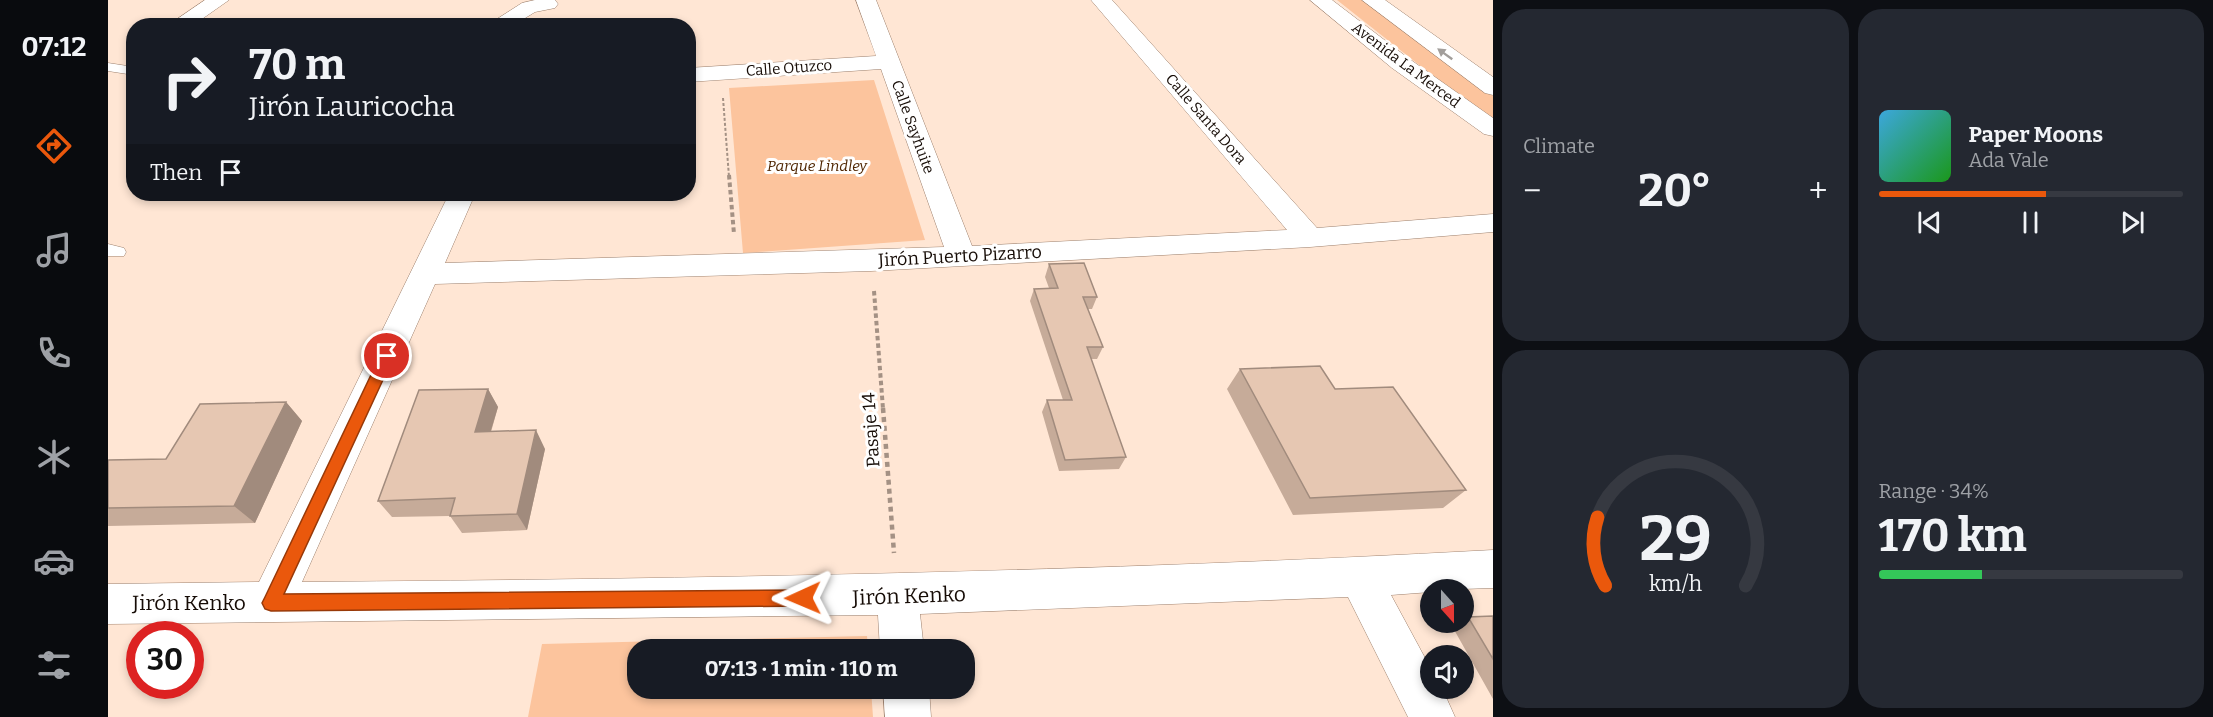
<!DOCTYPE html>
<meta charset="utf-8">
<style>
body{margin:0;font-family:Bitter,serif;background:#242831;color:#f1f3f6;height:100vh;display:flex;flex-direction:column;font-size:22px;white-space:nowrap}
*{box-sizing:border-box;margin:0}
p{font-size:20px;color:#9ea1a6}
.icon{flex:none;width:33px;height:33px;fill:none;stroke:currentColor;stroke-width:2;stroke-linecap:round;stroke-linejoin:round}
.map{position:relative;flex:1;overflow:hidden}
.panel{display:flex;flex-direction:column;gap:9px;padding:9px;background:#0d0f14;width:720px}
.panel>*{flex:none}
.top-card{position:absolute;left:18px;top:18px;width:570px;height:183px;border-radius:24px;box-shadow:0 3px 9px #0003;background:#171b24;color:#f1f3f6;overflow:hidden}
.needle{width:39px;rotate:159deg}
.fabs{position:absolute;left:1312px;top:579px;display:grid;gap:12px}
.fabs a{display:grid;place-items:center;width:54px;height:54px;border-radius:50%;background:#171b24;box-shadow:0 3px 9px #0003;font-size:30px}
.speed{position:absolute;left:18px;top:621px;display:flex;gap:12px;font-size:30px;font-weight:700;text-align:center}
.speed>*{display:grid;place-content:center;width:78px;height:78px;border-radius:50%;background:#171b24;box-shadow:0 3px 9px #0003;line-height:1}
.speed .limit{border:9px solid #d22;background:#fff;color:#111}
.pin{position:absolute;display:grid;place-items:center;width:51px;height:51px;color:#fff;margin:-26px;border:3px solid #fff;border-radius:50%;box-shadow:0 2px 6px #0007}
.me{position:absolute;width:66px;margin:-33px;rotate:269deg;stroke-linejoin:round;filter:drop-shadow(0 0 4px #0008)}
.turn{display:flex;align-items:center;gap:21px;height:126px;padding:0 24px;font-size:27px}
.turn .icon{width:78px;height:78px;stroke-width:2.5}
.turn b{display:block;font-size:42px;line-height:51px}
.then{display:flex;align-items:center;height:57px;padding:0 24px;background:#0003;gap:12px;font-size:22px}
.big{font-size:45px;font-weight:700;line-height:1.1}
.panel .widget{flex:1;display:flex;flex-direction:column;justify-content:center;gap:9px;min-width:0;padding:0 21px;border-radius:24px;background:#242831}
.panel .dial{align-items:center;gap:0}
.dial svg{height:156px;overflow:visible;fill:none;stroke:#363941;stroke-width:7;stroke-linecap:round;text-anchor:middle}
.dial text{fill:#f1f3f6;stroke:none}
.song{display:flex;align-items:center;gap:18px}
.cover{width:72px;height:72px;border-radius:9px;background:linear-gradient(135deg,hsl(200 70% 55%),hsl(120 70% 35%))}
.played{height:6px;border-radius:3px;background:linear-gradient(90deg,#ea580c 55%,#363941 55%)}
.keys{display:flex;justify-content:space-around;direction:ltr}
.heat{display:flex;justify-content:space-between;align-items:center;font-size:33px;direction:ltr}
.charge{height:9px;border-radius:4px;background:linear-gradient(90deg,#34c759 34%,#363941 0)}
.panel .tiles{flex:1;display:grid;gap:9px;grid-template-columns:repeat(2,1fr)}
.trip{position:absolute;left:519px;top:639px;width:348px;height:60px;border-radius:24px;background:#171b24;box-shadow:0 3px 9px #0003;font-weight:700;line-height:60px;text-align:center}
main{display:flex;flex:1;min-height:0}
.tabs{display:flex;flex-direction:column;width:108px;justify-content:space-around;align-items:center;background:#090b0e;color:#9ea1a6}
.tabs .icon{width:42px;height:42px}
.tabs .on{color:#ea580c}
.tabs b{font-size:27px;color:#f1f3f6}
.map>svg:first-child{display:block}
</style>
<main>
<nav class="tabs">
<b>07:12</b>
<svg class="icon on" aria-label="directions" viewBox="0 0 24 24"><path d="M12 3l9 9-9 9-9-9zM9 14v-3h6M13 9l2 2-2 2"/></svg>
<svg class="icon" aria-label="music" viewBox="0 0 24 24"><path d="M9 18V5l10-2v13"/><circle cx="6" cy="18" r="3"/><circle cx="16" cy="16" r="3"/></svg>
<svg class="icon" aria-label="phone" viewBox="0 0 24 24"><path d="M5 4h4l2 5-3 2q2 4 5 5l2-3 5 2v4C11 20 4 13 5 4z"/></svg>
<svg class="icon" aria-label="climate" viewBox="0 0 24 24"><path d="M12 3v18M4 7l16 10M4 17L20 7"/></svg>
<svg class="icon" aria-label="car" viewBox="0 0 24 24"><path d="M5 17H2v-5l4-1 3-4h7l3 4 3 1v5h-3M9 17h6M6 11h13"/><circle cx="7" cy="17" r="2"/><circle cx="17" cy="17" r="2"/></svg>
<svg class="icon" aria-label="filters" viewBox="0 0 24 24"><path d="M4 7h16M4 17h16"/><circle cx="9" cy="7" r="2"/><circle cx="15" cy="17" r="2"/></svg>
</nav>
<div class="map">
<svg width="1385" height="717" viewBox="0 0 1385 717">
<rect width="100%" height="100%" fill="#ffe6d4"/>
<path fill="#fcc49d" d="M1229,0H1254L1385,96V121L1363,106Z
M766,80L817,240L635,253L621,88Z
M759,636L760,649L530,650V688L763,689L765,717H420L434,644Z"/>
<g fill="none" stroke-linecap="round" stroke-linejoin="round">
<defs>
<path id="service" d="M0,63L26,67V75L0,71Z
M0,244L16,248L18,252L16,256H0Z"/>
<path id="minor" d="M97,0H121L84,26H59Z
M427,0H447L450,4L447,8L427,12L404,26H378L414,3Z
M748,0H768L864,246L1179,230L983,0H1004L1209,228L1385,214V232L1202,247L763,271L327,284L194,582C591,579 988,572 1385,550V588L1323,590V592L1283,595L1323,669V688H1334L1347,717H1300L1240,597L812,614L816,650H772L770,615L0,624V584L151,582L341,194H367L337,263L836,247L773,69L580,82V68L768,56Z
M775,688H821L823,717H777Z"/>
<path id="secondary" d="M1202,0H1224L1300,58L1385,118V136L1376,134L1284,68Z
M1254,0H1277L1385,77V95L1377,93Z"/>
</defs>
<use href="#service" stroke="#9d806d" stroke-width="1"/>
<use href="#minor" stroke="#9d806d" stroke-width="1"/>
<use href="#secondary" stroke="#9d806d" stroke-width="1"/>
<path stroke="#a49184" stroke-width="2" stroke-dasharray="3 2" stroke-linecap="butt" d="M615,98L621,177"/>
<path stroke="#a49184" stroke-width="4" stroke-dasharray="4.5 3" stroke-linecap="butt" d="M621,175L626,234
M766,291L775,409"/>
<path stroke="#a49184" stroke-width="4.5" stroke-dasharray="5 4" stroke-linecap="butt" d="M775,408L786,553"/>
<use href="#service" fill="#fff" fill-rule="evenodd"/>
<use href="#minor" fill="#fff" fill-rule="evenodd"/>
<use href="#secondary" fill="#fff" fill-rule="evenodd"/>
</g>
<path fill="#c6ab99" d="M941,264L989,297L984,309H980L995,347L989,359H983L1018,457L1011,469L951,471L934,412L939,400H955L922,301L926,289L941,288L937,277Z
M1132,369L1227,389L1358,490L1335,508L1185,515L1119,389Z
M380,389L390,407L383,432L437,449L419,530L354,533L342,516L284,517L270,501Z
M178,402L194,421L147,523L0,526V460L58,459Z
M1385,616V699L1344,626L1350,622H1356V619L1360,617Z"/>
<path fill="#a18b7d" d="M380,389L390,407L377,450L367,432Z
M178,402L194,421L147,523L126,506Z
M428,430L437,449L419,530L409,514Z"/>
<path fill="#e6c7b2" stroke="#a18b7d" stroke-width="1.5" d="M976,263L989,297H975L995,347H979L1018,457L957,460L939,400H964L926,289L950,288L941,264Z
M1212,366L1227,389L1285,387L1358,490L1202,498L1132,369Z
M380,389L367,432L428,430L409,514L342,516L347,498L270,501L311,390Z
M178,402L126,506L0,508V460L58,459L92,404Z
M1385,616V659L1360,617Z"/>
<defs><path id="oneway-solid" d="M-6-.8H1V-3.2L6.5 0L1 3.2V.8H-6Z" transform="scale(1.5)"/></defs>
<use fill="#a29e9b" href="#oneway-solid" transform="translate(1337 54) rotate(-144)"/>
<path fill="#ea580c" stroke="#983908" stroke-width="1.5" d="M279,351L286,356L176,594L695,590L702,592L704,598L702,604L695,606L163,611L157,609L154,603L157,597L272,356Z"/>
<g text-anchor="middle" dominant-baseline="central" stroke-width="6" stroke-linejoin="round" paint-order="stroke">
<g font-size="15" fill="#160c06" stroke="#fff">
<text transform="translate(1298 65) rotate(37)">Avenida La Merced</text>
<text transform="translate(681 68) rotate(-4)">Calle Otuzco</text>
<text transform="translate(1098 119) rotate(49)">Calle Santa Dora</text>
<text transform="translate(805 127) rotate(70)">Calle Sayhuite</text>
</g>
<g font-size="15" font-style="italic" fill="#4f2602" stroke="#fff">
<text x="709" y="166">Parque Lindley</text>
</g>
<g font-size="18" fill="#160c06" stroke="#fff">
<text transform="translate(852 256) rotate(-3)">Jirón Puerto Pizarro</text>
<text transform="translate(763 430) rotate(-94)">Pasaje 14</text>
</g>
<g font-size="21" fill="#160c06" stroke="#fff">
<text transform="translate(801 596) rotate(-2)">Jirón Kenko</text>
<text x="81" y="603">Jirón Kenko</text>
</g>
</g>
</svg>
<div class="fabs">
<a><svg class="needle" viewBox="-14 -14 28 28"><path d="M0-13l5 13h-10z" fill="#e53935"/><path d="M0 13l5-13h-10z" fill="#9ea1a6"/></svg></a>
<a><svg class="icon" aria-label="sound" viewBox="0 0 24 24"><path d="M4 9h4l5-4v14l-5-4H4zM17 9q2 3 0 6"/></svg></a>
</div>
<div class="speed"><div class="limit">30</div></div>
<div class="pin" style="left:279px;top:356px;background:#d93025"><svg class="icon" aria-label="arrive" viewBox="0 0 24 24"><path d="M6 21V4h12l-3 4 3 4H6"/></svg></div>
<svg class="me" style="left:695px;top:598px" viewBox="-20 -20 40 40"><path d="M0-17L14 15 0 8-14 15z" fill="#ea580c" stroke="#fff" stroke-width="4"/></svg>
<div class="trip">07:13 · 1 min · 110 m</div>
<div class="top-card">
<div class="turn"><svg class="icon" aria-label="right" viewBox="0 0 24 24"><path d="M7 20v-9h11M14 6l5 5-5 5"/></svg><div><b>70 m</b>Jirón Lauricocha</div></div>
<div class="then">Then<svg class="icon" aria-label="arrive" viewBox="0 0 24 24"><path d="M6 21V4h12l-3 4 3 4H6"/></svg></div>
</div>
</div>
<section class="panel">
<div class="tiles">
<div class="widget"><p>Climate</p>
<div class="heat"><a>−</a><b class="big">20°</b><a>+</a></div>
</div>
<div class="widget">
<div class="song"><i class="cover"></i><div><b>Paper Moons</b><p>Ada Vale</p></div></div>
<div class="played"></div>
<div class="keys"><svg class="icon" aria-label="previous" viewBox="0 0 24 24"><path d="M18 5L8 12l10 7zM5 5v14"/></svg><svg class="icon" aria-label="pause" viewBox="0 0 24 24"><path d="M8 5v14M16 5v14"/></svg><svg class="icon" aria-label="next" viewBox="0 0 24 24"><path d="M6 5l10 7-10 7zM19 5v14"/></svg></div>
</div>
<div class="widget dial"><svg viewBox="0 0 100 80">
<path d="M14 69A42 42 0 1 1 86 69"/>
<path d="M14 69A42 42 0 0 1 10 34" stroke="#ea580c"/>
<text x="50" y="56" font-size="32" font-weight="700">29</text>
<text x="50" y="72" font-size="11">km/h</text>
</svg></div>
<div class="widget"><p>Range · 34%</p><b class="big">170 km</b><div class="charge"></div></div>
</div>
</section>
</main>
